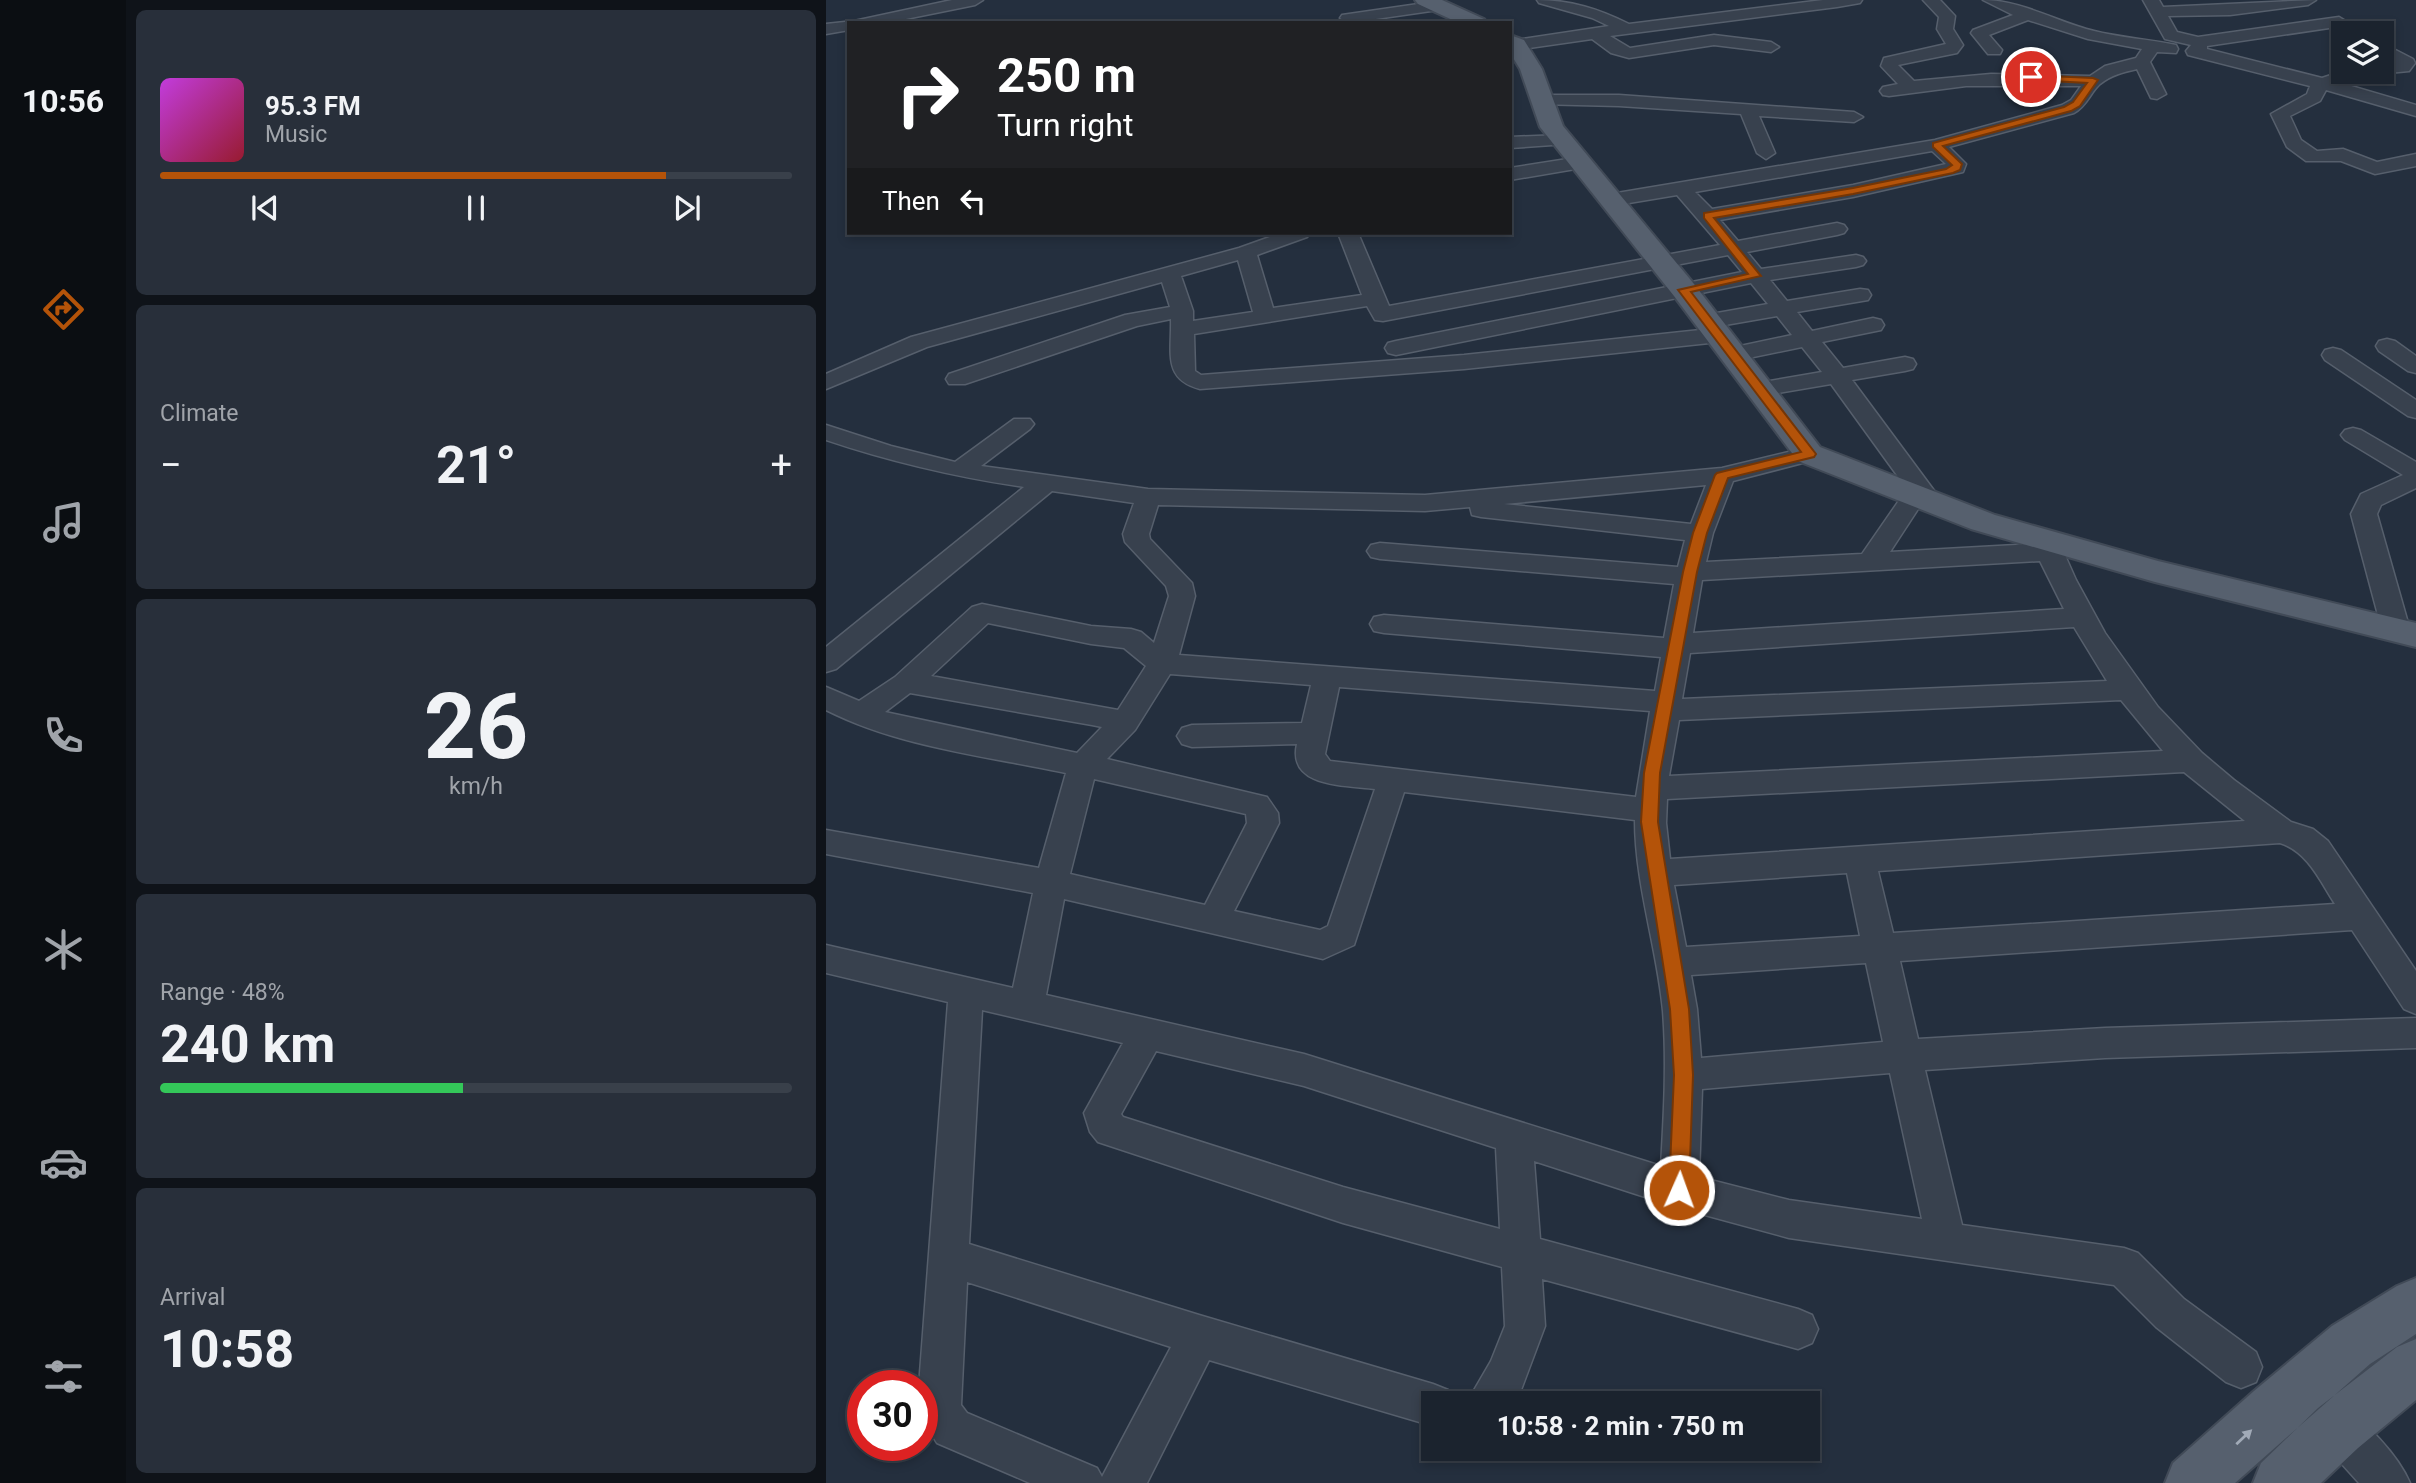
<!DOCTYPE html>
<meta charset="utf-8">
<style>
body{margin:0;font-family:Roboto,sans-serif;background:#282f3a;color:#f1f3f6;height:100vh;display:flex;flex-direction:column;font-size:26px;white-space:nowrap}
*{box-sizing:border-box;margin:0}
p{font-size:23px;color:#a0a4aa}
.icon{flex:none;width:38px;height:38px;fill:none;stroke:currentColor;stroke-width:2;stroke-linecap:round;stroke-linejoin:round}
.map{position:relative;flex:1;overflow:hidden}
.drawer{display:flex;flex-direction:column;gap:10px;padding:10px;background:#0f1319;width:700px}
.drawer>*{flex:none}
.banner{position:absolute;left:21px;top:21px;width:665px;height:214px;border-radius:0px;box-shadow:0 4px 10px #0003,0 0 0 2px #39404a;background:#202124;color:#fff;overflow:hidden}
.buttons{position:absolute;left:1505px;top:21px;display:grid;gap:14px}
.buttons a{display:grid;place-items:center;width:63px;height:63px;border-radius:0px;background:#1b232e;box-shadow:0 4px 10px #0003,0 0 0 2px #39404a;font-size:35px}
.speed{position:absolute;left:21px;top:1370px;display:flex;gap:14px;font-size:35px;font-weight:700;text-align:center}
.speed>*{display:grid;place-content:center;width:91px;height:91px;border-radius:50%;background:#1b232e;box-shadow:0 4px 10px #0003,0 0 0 2px #39404a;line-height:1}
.speed .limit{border:10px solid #d22;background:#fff;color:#111}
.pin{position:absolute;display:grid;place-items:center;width:60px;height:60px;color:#fff;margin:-30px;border:4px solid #fff;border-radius:50%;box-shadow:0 2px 7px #0007}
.me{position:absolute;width:77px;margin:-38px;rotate:2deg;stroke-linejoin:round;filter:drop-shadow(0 0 5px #0008)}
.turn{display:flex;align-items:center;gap:24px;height:147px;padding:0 35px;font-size:32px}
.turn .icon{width:91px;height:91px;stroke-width:2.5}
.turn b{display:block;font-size:49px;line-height:60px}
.then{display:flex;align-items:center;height:66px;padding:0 35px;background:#0003;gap:14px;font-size:26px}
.big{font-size:52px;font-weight:700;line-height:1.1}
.drawer .tile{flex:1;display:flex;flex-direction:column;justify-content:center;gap:10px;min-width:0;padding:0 24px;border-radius:10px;background:#282f3a}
.drawer .dial{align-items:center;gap:0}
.dial b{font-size:91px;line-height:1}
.song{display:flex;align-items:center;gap:21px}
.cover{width:84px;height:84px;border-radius:10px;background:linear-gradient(135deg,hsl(290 70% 55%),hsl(350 70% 35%))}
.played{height:7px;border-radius:4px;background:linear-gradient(90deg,#b45309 80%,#39404a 80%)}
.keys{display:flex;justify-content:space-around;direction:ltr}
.heat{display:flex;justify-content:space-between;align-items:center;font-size:38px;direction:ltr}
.charge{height:10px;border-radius:5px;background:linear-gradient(90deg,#34c759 48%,#39404a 0)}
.trip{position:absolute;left:595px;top:1391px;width:399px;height:70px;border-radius:0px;background:#1b232e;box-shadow:0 4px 10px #0003,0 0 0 2px #39404a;font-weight:700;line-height:70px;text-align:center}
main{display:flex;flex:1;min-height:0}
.dock{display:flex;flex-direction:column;width:126px;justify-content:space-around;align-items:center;background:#0b0e12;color:#a0a4aa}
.dock .icon{width:49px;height:49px}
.dock .current{color:#b45309}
.dock b{font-size:32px;color:#f1f3f6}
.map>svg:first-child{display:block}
</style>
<main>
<nav class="dock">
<b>10:56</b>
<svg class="icon current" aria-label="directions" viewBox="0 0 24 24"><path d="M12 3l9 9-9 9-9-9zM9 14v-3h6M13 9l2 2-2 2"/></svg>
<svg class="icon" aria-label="music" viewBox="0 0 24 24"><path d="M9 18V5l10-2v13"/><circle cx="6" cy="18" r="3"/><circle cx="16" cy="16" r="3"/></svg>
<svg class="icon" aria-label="phone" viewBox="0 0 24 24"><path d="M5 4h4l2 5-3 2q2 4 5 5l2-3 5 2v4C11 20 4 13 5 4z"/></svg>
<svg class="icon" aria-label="climate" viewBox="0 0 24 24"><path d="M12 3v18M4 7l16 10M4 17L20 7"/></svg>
<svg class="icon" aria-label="car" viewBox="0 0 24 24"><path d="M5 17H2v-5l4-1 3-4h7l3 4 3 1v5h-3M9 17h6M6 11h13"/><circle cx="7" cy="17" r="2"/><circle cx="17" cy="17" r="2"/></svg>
<svg class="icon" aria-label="filters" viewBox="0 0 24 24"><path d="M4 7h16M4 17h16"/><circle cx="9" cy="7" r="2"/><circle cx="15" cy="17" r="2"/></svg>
</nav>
<section class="drawer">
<div class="tile">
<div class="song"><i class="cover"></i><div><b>95.3 FM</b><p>Music</p></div></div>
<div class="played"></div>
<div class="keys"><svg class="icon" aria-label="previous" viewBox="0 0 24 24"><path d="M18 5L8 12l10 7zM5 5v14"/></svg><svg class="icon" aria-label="pause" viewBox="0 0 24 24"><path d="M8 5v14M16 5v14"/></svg><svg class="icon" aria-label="next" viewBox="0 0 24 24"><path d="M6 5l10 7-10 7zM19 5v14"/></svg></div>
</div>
<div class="tile"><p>Climate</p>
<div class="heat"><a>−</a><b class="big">21°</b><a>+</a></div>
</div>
<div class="tile dial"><b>26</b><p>km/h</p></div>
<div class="tile"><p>Range · 48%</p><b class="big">240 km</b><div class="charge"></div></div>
<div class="tile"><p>Arrival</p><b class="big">10:58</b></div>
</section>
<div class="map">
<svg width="1590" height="1483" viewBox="0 0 1590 1483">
<rect width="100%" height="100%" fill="#242f3e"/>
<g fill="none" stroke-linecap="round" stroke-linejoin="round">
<defs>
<path id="minor" d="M126,0H157L149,5L60,23H23V30L0,34V24L28,21Z
M711,0C745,0 773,9 803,24L997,0H1036L1034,3L1011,7L784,36L804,48L888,35L945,42L953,47L945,52L888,45L803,58L785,53L766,39L690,50L684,49V41L690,40L783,26L766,18L713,3Z
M1097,0H1114L1129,16L1127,29L1137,45L1131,53L1072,65L1088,81L1165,74L1264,76L1279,66L1310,58L1316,49L1262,39L1202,20L1163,35L1176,50L1174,54H1162L1145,33L1147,30L1187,15L1157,0C1195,0 1231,22 1268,31C1295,38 1323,39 1350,45L1352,49L1350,53L1331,52L1324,62L1340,94L1331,99L1325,98L1311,69C1298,72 1285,75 1274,84C1264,93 1261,106 1248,113L1123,147L1140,164L1137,172L1027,197L894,220L912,241L1011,223L1018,225L1021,229L1018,233L1011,235L921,252L935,269L1030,255L1037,257L1040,261L1037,265L1030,267L944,280L961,301L1034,289L1042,290L1045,295L1042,300L971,312L986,331L1047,318L1055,320L1058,325L1055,330L996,342L1017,368L1079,357L1087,359L1090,364L1087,369L1079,371L1026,380L1115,500L1111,506L1102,508L1094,506L1064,552L1209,544L1212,535L1221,533L1230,535L1250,580L1279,633L1332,707L1376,753L1408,780L1465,822L1487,829L1502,841L1590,971V1014L1578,1009L1526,930L1074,961L1092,1039L1279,1028L1590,1018V1048L1279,1058L1099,1070L1136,1225L1298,1248L1312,1253L1358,1299L1430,1352L1436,1367L1430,1382L1415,1388L1400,1382L1330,1327L1288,1285L963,1238L853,1208L708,1161L714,1239L972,1309L986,1315L992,1329L986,1343L972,1349L716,1279L719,1326L695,1390L686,1404H640L665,1361L679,1326L676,1267L517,1223L272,1142L264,1132L258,1113L297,1043L156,1010L143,1244L373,1315L607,1384L622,1390L628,1404H607V1426L383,1360L321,1483H204L111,1443L96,1419V1386H93L122,1002L0,973V945L187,988L207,893L0,854V830L213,868L240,773C160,756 73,747 0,710V687L33,701L69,677L146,607L156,604L265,626L305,629L315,632L328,643L343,596L340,586L299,542L297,534L308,503L226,491L10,669L0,672V647L198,487C130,477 65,462 0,440V425L65,446L129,462L188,419H204L208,424L204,429L155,466L322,489L599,495L896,468L983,447L992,449L995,454L992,459L907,481L887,533L880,562L1036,554L1081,489L1005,384L934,396L926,394L922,389L926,384L996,372L976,347L908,361L900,359L897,354L900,349L966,335L951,316L882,328L874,326L871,321L874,316L942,304L925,283L570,355L562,353L559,348L562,343L570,341L916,272L902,255L557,321L549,320L541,306L368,334L369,371L375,375L638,355L893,328L901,330L904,335L901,340L893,342L638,369L374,389C336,379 346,352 345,319L311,326L139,384H123L120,379L123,374L299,315L344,307L336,282L101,347L0,389V374L85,337L413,248L455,233H484L481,237L431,255L447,308L536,295L512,233H532L563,306L894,245L851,195L785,206L775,200L785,194L1109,140L1236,105L1245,100L1255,86H1140L1063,96L1057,95L1054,91L1057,87L1072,84L1055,66L1058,58L1120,44L1111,29L1113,17ZM1106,151L1120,164L1027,185L886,209L869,192ZM412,260L427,312L367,321V311L355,276ZM880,485L865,524L678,504ZM332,505L599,511L644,507L646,515L655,517L859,540L852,567L554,543L545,545L541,551L545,557L554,559L848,584L838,638L558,615L548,617L544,624L548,631L558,633L835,657L829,691L353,655L369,596L366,583L324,539L323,534ZM1214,561L1238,609L867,633L876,580ZM162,623L265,644L298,648L320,666L292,710L105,676ZM1248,627L1281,681L856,699L864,653ZM344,674L485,685L476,723L366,725L356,728L351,736L356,744L366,747L471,744C461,788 520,785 549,789L502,926L494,930L408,911L453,823L452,813L441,797L281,759L309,730ZM513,687L824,711L810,797L504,761L499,754ZM84,693L266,725L276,727L251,753L59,712ZM1295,700L1337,751L843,776L853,720ZM1358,772L1419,821L844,859L840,823L841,799ZM268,779L420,814L421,823L379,905L244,874ZM578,792L809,820C809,884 831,947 837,1011C841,1063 838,1114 835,1166L478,1054L220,995L238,899L497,959L528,945ZM1454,843C1482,852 1494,881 1509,904L1067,933L1052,871ZM1021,873L1034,936L860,947L848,885ZM1040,963L1057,1042L875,1058L871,1009L865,975ZM330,1051L478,1086L670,1148L674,1229L517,1187L297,1117L295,1114ZM1064,1073L1096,1219L963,1200L873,1177L876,1089ZM141,1282L345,1347L276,1477L271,1468L141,1413L135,1405Z
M1317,0H1333L1337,7L1490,0L1482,5L1404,15L1342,16L1351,32L1372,37L1513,17L1539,33H1520L1510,27L1381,46V49L1496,78L1517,71L1556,72V65L1569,63L1556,55V43L1587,59L1589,63L1583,71L1552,74L1515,83L1590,105V116L1500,90L1494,101L1464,116L1475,140L1491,151L1517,149L1551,162L1590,154V166L1549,174L1515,161H1480L1461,147L1445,114L1481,94L1484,86L1362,55L1360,51L1365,45L1339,39Z
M613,1L621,6L619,9L522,23L514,18L516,15Z
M715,95H793L1028,112L1037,117L1028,122L933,116L949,153L940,159L931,153L915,114L793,106L709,104L706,100L709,96Z
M735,135L744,140L741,144L684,148V137Z
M754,157L763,163L761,167L684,180V168Z
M1561,339L1569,341L1590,356V373L1582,371L1553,351L1550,346L1553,341Z
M1507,348L1515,350L1590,400V418L1582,416L1499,360L1496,355L1499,350Z
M1527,428L1535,430L1590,462V488L1555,505L1551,514L1584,630L1580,637L1570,639L1560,637L1556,630L1525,514L1535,494L1577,475L1519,440L1515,435L1519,430Z
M1512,1407C1538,1417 1573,1457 1584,1483H1533L1497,1443L1491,1428L1497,1413Z"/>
<path id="major" d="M589,0H616L658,19L661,23H633L592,4Z
M684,35L698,40L716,69L737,126L868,284L994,447L1169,515L1332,561L1590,623V647L1329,582L1145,529L972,461L848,296L714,127L694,69L684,53Z
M1590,1278V1334L1544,1364L1409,1483H1339L1347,1463L1428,1391L1506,1326L1571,1286Z
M1590,1339V1400L1532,1448L1495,1483H1427L1435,1463L1492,1408L1571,1347Z"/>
</defs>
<use href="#minor" stroke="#565f6c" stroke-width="3"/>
<use href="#major" stroke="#414a57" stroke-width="4"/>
<use href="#minor" fill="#38414e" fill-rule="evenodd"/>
<use href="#major" fill="#56606e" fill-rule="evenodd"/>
</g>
<defs><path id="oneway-solid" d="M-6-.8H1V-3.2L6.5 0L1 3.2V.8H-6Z" transform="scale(1.75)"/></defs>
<use fill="#a1aab7" href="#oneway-solid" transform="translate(1418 1437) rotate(-43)"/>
<path fill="#b45309" stroke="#753606" stroke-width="2" d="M1202,75L1267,78L1272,80L1254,106L1245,111L1117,146L1136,164L1134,170L1127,173L1027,194L888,218L935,276L865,292L990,454L988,457L902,478L881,533L871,572L834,773L832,822L863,1009L867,1075L863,1190L860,1196L853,1199L846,1196L843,1190L848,1075L844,1009L815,822L818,773L857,572L867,533L889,475L891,473L975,452L852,290L922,274L878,218V213L1027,188L1120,169L1126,165L1107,147V143L1238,107L1247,102L1261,83L1205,80L1201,77Z"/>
</svg>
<div class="buttons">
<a><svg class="icon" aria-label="layers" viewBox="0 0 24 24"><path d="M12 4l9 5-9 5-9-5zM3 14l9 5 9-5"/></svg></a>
</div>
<div class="speed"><div class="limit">30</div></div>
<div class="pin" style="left:1205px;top:77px;background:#d93025"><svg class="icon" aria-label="arrive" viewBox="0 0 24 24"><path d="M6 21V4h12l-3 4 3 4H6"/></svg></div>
<svg class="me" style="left:853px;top:1190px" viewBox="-20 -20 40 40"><circle r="17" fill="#b45309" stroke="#fff" stroke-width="3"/><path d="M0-11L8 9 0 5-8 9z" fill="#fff"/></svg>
<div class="trip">10:58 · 2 min · 750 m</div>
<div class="banner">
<div class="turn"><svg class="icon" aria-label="right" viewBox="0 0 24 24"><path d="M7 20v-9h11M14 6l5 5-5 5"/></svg><div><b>250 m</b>Turn right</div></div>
<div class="then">Then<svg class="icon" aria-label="left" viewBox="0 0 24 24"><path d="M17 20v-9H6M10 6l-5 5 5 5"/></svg></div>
</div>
</div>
</main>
